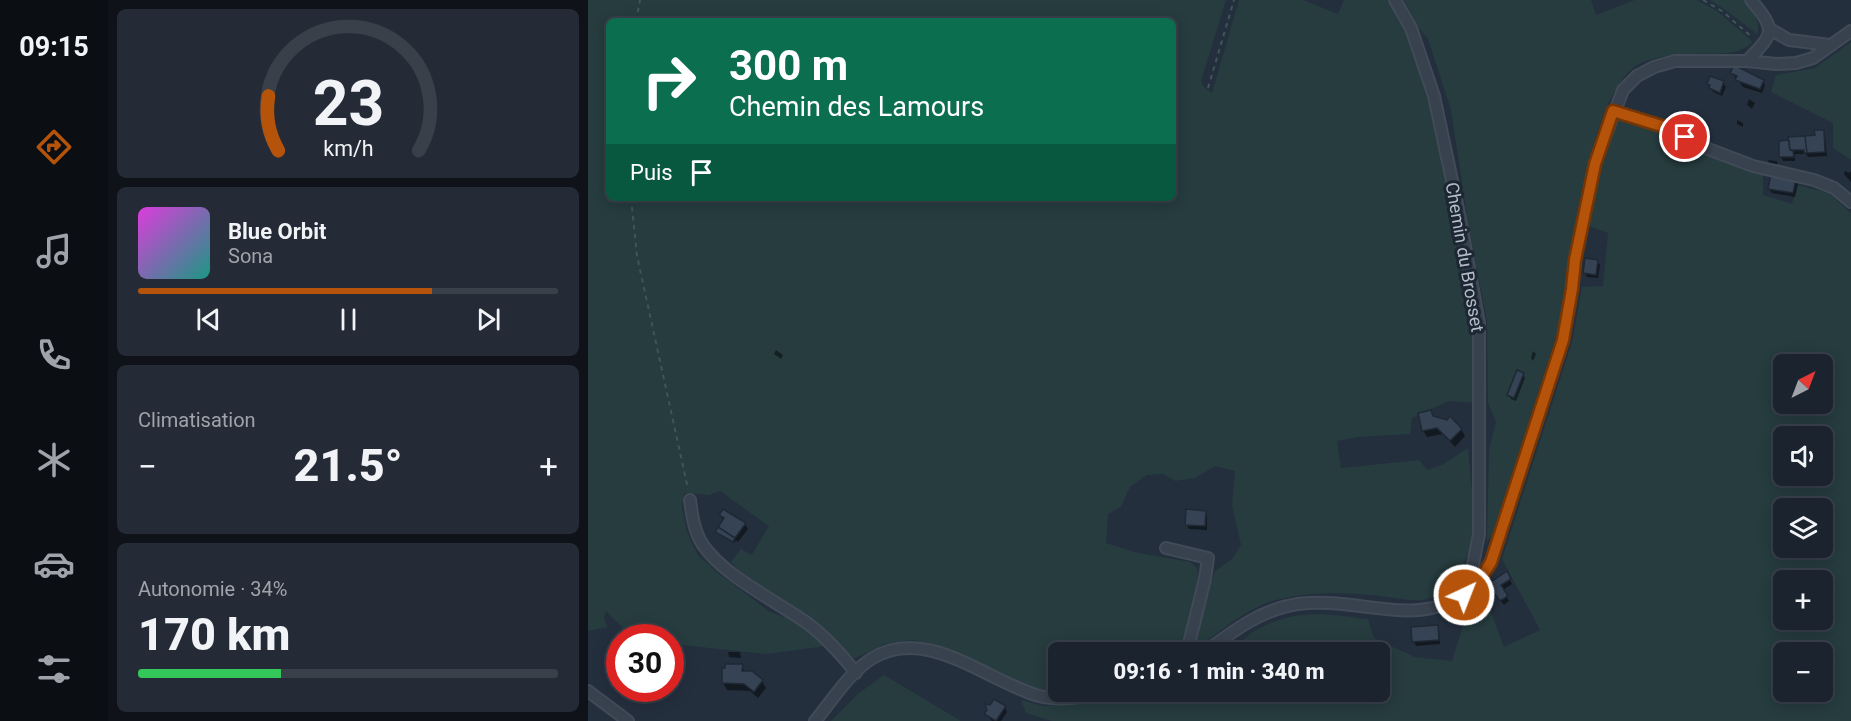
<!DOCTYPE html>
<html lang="fr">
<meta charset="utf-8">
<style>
body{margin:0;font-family:Roboto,sans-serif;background:#242b36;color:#f1f3f6;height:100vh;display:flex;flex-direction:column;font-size:22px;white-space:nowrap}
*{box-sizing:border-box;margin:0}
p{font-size:20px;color:#a0a4aa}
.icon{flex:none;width:33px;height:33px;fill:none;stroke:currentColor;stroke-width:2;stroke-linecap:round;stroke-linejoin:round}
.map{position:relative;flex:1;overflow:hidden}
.side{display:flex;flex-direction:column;gap:9px;padding:9px;background:#0f1319;width:480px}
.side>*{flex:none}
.banner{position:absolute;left:18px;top:18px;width:570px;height:183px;border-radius:9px;box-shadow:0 3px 15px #0003,0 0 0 2px #39404a;background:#0b6e4f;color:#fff;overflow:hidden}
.needle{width:39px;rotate:42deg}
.buttons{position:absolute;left:1185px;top:354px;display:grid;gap:12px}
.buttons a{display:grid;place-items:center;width:60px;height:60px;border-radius:9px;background:#1b232e;box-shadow:0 3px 15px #0003,0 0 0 2px #39404a;font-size:30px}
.speed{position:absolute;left:18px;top:624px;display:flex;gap:12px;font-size:30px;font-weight:700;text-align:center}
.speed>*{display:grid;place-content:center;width:78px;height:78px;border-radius:50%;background:#1b232e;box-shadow:0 3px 15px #0003,0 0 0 2px #39404a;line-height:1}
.speed .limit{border:9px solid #d22;background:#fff;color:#111}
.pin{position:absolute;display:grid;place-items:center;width:51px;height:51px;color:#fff;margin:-26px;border:3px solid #fff;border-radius:50%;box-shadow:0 2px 6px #0007}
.me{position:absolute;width:66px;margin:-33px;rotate:43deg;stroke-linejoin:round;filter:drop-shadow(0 0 4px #0008)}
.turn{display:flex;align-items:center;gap:21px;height:126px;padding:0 24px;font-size:27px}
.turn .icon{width:78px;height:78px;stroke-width:2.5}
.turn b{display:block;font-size:42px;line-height:51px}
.then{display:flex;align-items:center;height:57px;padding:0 24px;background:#0003;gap:12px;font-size:22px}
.big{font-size:45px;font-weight:800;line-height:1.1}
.side .card{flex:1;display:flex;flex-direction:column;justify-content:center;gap:9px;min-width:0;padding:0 21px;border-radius:9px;background:#242b36}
.side .dial{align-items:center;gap:0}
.dial svg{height:156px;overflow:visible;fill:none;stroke:#39404a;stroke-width:7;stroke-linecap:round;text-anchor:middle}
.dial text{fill:#f1f3f6;stroke:none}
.song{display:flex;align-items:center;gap:18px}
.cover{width:72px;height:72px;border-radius:9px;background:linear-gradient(135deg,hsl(300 70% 55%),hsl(170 70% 35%))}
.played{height:6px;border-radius:3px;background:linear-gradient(90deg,#b45309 70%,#39404a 70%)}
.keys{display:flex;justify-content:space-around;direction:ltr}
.heat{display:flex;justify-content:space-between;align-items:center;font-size:33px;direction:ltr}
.charge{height:9px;border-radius:4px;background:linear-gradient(90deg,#34c759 34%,#39404a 0)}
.trip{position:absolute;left:460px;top:642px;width:342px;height:60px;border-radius:9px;background:#1b232e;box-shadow:0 3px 15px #0003,0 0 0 2px #39404a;font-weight:800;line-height:60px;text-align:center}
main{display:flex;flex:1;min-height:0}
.tabs{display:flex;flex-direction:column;width:108px;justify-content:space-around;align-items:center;background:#0b0e12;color:#a0a4aa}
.tabs .icon{width:42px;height:42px}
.tabs .current{color:#b45309}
.tabs b{font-size:27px;color:#f1f3f6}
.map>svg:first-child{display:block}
</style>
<main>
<nav class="tabs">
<b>09:15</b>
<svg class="icon current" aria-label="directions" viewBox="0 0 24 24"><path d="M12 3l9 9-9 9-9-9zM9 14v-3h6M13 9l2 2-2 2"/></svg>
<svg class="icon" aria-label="music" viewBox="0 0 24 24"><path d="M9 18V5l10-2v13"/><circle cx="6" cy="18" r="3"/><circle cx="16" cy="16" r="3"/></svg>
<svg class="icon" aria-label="phone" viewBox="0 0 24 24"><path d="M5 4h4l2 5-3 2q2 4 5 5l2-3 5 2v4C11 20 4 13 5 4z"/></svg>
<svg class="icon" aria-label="climate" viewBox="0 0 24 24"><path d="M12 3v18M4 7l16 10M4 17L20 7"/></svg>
<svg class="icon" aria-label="car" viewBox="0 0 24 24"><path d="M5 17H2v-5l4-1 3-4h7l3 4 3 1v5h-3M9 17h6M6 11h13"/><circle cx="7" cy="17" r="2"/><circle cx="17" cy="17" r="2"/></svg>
<svg class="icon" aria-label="filters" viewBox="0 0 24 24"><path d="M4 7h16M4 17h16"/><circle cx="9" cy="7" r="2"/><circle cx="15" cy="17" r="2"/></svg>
</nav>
<section class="side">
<div class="card dial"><svg viewBox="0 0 100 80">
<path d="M14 69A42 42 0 1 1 86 69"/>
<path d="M14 69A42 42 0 0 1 9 41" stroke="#b45309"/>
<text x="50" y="56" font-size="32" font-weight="700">23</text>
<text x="50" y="72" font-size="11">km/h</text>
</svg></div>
<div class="card">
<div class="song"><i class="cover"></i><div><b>Blue Orbit</b><p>Sona</p></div></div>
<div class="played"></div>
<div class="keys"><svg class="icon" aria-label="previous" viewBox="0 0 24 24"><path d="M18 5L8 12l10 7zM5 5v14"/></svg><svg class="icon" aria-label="pause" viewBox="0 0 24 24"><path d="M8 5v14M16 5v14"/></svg><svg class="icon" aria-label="next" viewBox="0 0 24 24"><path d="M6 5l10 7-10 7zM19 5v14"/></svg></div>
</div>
<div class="card"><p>Climatisation</p>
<div class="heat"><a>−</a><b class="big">21.5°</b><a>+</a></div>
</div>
<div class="card"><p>Autonomie · 34%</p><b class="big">170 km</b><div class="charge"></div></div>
</section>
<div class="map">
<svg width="1263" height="721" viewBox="0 0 1263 721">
<rect width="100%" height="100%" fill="#242f3e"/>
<path fill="#263c3f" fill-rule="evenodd" d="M0,0H638L613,81L615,86L624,93L651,0H715L750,14L756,0H800L817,29L845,114L878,272L886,327L887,403L861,401L824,418L822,434L770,437L749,441L753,468L831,460L839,470L854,465L880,448C882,473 886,501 885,526C883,555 870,590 839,599C826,603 799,596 784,595C754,592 718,592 688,600C658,608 632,632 606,650V638L627,571L644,559L653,545L644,505L647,471L627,466L607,478L587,481L575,474L559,475L542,487L533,507L520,514L518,543L550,553L602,562L609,568L611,582L592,652H471V688L452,690L408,673L356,647L324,640L297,644L265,659L217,618L154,573L143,562L153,549L164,555L181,526L132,491L121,495L96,493L94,507L99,532L110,555L130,573L182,612L212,623L238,646L178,654L83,644L82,638L44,637L18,611L16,617L19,627L0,631ZM21,21H585V198H21Z
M816,0H1003L1008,15L1047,0H1109L1129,11L1165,42C1149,57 1126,53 1105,54C1088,54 1071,56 1055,62C999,84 981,274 970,330L904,535L899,541L901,450L908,422L900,403L899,321L881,229L863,110L840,39L831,28Z
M1122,0H1155C1162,10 1174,21 1169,34L1139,11Z
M1263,42V160L1245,148V123L1183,92L1188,75L1227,68Z
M1030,118L1077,133L1158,170L1175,173V195L1204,204L1210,185L1240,193L1263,213V721H464L438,713L433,700L456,706L497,703L548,692H792V652H640C649,645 659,635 670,629C709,608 738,614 780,619L786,638L827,657L864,661L880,610L895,591L916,647L952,630L914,559L984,342L994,287L1015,286L1020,233L1001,226C1006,189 1018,153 1030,118ZM1196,364H1234V404H1196ZM1196,436H1234V476H1196ZM1196,508H1234V548H1196ZM1196,580H1234V620H1196ZM1196,652H1234V692H1196Z
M296,675L373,721H243L271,693Z"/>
<path fill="#0007" d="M1144,73L1175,81L1177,85L1174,93L1155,87Z
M1135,83L1138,87L1134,96L1125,92L1120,84Z
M1161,99L1167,103L1164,109L1159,105Z
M1149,120L1155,123V127L1149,124Z
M1235,131L1237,135L1239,156L1220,157L1218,154H1207V161H1195L1193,157L1192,142L1228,137Z
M1180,160L1189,161L1190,167L1181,165Z
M1257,171L1261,173L1263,171V182L1256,174Z
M1207,180L1210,184L1207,197L1184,193L1181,189Z
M1009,261L1012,265L1010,278L999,277L996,272Z
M188,350L195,355L193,359L186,354Z
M945,351L948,354L945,361L943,358Z
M935,374L937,378L928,401L923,399L921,395Z
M846,417L873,429L877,436L867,447L855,434L839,437L835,430Z
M135,511L157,524L160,529L150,542L148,540L146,543L130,533L136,520L132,515Z
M617,512L619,516V530L601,529L598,524Z
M918,573L924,584L915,590L921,601L916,605L905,591Z
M849,626L851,631L852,644L828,646L826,641Z
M140,652H152L153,658L141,657Z
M154,666L157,672L174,681L178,688L170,698L162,691L139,690L135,683Z
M417,707L419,712L413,721H404L398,714Z"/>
<path fill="#364354" stroke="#1f2835" stroke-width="1.5" d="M1145,67H1150L1176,80L1172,89L1147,80L1149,76L1142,73Z
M1122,76L1136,81L1132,93L1121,88L1122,85L1119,84Z
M1226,130H1236L1237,152L1219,153L1217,136L1227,135Z
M1217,136L1219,153H1216V150H1202L1200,137Z
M1201,140L1202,150L1205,151L1206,157H1191V141Z
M1183,173L1208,179L1205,193L1180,189Z
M997,258L1010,260L1008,275L995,273Z
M929,370L936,373L926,398L919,395Z
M843,410L845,416L859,420L862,416L874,429L862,441L849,428L834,431L830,413Z
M135,509L158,523L147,538L130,527L136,518L131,515Z
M598,509L618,511L617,526L597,525Z
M130,527L147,538L145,542L127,532Z
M919,571L923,579L913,585L920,596L912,601L901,586L904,584L903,582Z
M850,625L851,640L824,642L823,627Z
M137,664H155L154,671H164L175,680L166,692L156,684L134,683V668H137Z
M406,699L418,706L408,721L396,714L399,710L397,704L402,705Z"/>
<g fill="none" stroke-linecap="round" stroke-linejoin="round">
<defs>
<path id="minor" d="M807,0L823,28L846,96L872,218L891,323V534L884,570L877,592
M1182,29L1201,40L1242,45
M1159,61C1186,33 1189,31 1163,0
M1025,111L1080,128L1115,147L1165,166L1226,180L1246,188L1263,202
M102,500C104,515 106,532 115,545C136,576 188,601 219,623C238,637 253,654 268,673
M578,548L620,558L617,579L599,652
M617,652C645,631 674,609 710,604C786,595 851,644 903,562L975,340L984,289L987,260L1007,163L1035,90L1049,76L1066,67L1087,61H1159L1188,64L1208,63L1225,58L1263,31
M0,691L40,721
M227,721C244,701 260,674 283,659C338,624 398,681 451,696C473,702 498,696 520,692"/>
</defs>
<use href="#minor" stroke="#414a57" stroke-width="14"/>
<path stroke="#3f5557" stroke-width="2" stroke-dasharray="4.5 4.5" stroke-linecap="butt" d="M1115,0L1134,11L1165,38
M48,21L52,0
M620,88L646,0
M43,198L49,256L100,489"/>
<use href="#minor" stroke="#38414e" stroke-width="10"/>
</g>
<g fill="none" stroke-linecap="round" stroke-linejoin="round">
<defs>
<path id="route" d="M876,595L892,580L903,562L975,340L984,289L987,260L1007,164L1025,111L1080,128L1097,137"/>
</defs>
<use href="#route" stroke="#753606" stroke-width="15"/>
<use href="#route" stroke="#b45309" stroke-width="10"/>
</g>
<g text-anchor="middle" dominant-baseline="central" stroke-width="6" stroke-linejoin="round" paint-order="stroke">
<g font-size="18" fill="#b4bcc9" stroke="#1d2633">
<text transform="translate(877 257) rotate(80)">Chemin du Brosset</text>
</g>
</g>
</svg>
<div class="buttons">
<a><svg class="needle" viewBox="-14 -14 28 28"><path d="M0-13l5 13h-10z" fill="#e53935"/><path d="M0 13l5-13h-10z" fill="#a0a4aa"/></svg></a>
<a><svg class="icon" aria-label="sound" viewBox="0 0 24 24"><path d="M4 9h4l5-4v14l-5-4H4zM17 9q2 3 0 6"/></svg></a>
<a><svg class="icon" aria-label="layers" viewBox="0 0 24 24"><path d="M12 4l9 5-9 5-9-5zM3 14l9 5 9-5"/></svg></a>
<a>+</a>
<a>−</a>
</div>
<div class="speed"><div class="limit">30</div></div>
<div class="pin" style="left:1097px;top:137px;background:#d93025"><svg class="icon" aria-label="arrive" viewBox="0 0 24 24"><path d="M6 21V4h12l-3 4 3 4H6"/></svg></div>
<svg class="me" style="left:876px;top:595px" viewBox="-20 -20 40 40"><circle r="17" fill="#b45309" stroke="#fff" stroke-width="3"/><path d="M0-11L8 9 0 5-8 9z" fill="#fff"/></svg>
<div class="trip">09:16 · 1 min · 340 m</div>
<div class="banner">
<div class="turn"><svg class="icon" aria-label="right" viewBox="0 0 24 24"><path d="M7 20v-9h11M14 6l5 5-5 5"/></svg><div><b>300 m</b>Chemin des Lamours</div></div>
<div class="then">Puis<svg class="icon" aria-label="arrive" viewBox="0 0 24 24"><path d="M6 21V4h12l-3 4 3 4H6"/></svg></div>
</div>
</div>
</main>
